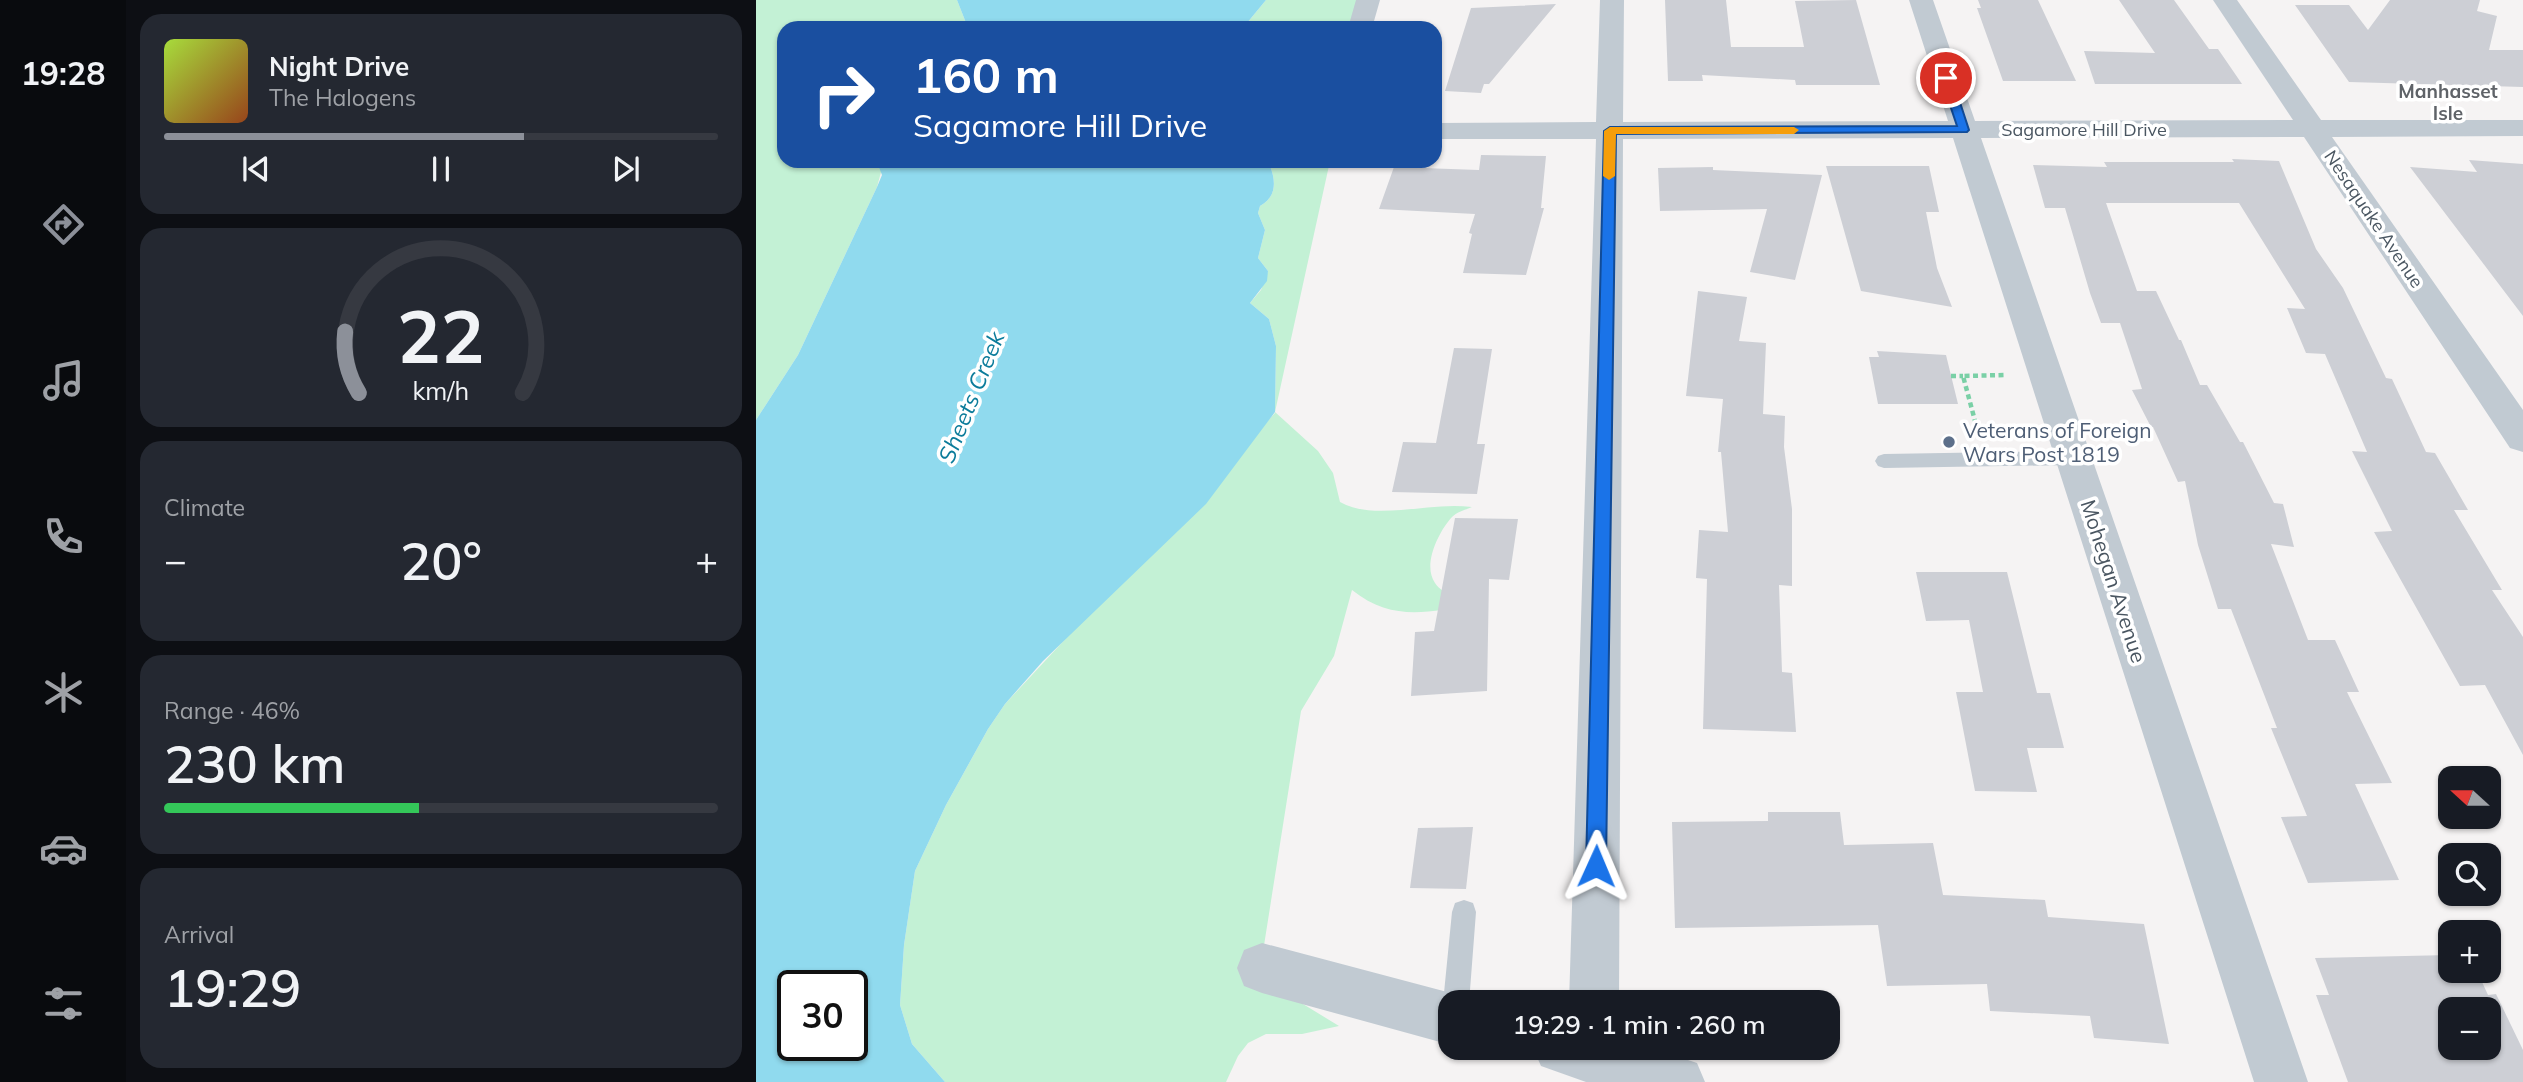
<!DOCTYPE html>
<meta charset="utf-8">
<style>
body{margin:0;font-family:Mulish,sans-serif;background:#242831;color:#f1f3f6;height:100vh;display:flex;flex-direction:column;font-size:26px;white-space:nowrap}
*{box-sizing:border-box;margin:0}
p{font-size:23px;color:#9ea1a6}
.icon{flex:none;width:38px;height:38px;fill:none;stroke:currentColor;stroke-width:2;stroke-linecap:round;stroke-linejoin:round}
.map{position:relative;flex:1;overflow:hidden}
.sheet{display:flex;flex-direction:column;gap:14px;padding:14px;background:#0d0f14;width:630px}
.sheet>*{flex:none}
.top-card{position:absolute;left:21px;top:21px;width:665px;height:147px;border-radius:21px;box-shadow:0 2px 5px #0004;background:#1a4fa0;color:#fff;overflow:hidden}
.needle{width:46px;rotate:291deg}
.buttons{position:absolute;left:1682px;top:766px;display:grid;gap:14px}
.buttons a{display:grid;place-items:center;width:63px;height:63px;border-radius:14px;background:#171b24;box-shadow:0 2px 5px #0004;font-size:35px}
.speed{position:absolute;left:21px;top:970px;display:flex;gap:14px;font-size:35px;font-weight:700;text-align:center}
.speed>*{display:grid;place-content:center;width:91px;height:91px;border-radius:50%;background:#171b24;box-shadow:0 2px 5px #0004;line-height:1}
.speed .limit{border:4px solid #111;border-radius:10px;background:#fff;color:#111}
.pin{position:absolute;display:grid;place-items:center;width:60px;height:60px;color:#fff;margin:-30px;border:4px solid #fff;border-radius:50%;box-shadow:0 2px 7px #0007}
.me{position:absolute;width:77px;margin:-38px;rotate:1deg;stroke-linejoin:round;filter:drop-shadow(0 0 5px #0008)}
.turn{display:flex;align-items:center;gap:24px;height:147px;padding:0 21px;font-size:32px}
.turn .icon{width:91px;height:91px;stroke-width:2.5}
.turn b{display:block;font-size:49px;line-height:60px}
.big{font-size:52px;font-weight:600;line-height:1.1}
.sheet .tile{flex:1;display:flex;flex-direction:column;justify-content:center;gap:10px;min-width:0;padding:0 24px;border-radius:21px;background:#242831}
.sheet .dial{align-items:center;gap:0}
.dial svg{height:182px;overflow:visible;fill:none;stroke:#363941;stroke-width:7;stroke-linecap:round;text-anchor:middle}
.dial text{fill:#f1f3f6;stroke:none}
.song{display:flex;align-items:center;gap:21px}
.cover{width:84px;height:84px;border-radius:10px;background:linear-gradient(135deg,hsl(80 70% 55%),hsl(20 70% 35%))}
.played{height:7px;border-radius:4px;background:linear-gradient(90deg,#8c9099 65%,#363941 65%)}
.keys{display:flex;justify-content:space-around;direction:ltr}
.heat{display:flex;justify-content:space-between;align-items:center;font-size:38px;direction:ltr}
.charge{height:10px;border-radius:5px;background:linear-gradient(90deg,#34c759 46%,#363941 0)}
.trip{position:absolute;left:682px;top:990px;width:402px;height:70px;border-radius:21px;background:#171b24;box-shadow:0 2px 5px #0004;font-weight:600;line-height:70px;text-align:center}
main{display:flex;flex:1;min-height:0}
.tabs{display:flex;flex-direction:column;width:126px;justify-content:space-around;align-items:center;background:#090b0e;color:#9ea1a6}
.tabs .icon{width:49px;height:49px}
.tabs .on{color:#8c9099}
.tabs b{font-size:32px;color:#f1f3f6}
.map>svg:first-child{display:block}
</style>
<main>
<nav class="tabs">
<b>19:28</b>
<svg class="icon on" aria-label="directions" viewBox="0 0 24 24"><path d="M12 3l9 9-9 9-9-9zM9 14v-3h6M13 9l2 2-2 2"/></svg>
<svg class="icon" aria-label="music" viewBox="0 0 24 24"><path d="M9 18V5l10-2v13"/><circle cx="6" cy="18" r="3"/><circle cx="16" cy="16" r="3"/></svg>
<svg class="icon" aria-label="phone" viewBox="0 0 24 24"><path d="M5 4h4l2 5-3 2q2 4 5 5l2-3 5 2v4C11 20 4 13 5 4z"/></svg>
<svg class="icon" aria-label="climate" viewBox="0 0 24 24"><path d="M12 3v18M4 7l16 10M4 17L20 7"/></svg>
<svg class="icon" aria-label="car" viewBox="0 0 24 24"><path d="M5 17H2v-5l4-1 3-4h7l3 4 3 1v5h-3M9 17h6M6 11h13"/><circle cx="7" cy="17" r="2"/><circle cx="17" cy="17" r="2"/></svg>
<svg class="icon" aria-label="filters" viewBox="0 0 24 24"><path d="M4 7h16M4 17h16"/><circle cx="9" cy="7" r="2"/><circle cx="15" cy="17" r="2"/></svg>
</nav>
<section class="sheet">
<div class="tile">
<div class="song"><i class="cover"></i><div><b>Night Drive</b><p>The Halogens</p></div></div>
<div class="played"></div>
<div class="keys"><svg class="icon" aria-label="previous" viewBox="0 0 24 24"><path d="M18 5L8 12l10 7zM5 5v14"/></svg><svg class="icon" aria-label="pause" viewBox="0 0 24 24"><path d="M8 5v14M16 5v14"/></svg><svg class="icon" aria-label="next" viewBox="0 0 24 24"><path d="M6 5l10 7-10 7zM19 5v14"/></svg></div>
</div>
<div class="tile dial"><svg viewBox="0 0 100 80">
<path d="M14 69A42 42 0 1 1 86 69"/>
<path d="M14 69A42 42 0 0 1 8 42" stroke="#8c9099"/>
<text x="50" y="56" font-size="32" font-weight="700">22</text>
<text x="50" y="72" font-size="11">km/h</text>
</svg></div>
<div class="tile"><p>Climate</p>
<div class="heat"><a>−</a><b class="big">20°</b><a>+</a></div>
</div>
<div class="tile"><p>Range · 46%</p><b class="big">230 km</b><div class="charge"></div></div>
<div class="tile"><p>Arrival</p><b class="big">19:29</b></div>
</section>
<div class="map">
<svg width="1767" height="1082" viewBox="0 0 1767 1082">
<rect width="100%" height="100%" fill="#f5f3f3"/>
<path fill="#c3f1d5" d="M0,0H201L212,28H28V161H128L121,187L42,355L0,420Z
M510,0H613L604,28H494L491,23Z
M512,161H574L519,412L562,451L577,473L584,502C620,522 673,501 716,507C709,510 701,512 696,517C683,531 666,565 679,583C687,595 706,600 718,605C671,612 636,622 596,590L578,656L545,711L506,958L547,1004L583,1026L546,1034H510L492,1043L482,1056L470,1082H189L156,1044L144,1005L148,945L159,871L190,805L232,729L249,704L519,413L520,346L513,319L494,303L505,290L512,271L502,258L509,230L502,213L504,206C522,196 520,179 512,161Z"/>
<path fill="#90daee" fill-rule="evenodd" d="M201,0H510L491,23L494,28H212Z
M512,161C520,179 522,196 504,206L502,213L509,230L502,258L512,271L511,281L494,303L513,319L520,346L519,412L450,504L287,661L249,704L232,729L190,805L159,871L148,945L144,1005L156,1044L189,1082H0V420L42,355L121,187L126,175L123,167L128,161ZM37,985H96V1045H37Z"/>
<path fill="#cdcfd5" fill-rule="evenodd" d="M909,0H970L975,47H1048L1039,1L1100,0L1124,85H1040L1039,80L946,75L947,81H912Z
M1222,0H1282L1320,81H1247L1221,8H1225Z
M1363,0H1418L1453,49H1462L1486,84H1339L1328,51L1399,53Z
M1634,0H1724L1721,11L1741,16L1733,50H1767V87L1593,82L1539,5H1593L1612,30Z
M800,4L733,84H728L725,93L689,91L715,8Z
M725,155L790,156L785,208H788L770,275L707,273L716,234L713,233L719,214L623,209L638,167L723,170Z
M1476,159L1523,161L1560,249L1587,288L1630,378L1636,379L1670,452L1679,453L1712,510H1698L1746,590H1736L1767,637V755L1729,685L1704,686L1618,532L1636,531L1596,451L1611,452L1569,354L1550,353L1531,308L1549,309L1483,203H1350L1381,291H1400L1423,340H1425L1444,385H1451L1484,442H1487L1518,503L1527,504L1538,547L1515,544L1552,640H1579L1603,692H1591L1636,783L1599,784L1643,880L1552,883L1525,817L1551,816L1515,728H1521L1475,609H1462L1442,545L1429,481L1422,482L1397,427H1395L1376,390L1386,389L1364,323H1345L1334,293L1309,208H1289L1277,165L1351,167L1348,162H1478Z
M1713,160L1767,164V316L1654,167L1721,172Z
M1070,166H1173L1183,212H1170L1181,268L1196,307L1105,291Z
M957,167V170L1066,175L1039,280L994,272L1011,209L904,211L902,168Z
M942,291L991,297L983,341L1010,343L1007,414L1029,416L1028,447L1036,509V586L1023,585L1026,672L1036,673L1040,732L947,729L951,579L940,578L943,530L972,532L965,452H962L967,399L930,396Z
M698,348L736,349L721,444H729L721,494L636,492L647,442L680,443Z
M1121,351L1190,355L1202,404H1122L1113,357H1123Z
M699,518L762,519L753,580L733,579L731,691L655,696L659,632L678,631Z
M1160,572H1251L1281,693H1294L1308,748H1271L1281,792L1219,791L1200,692H1227L1213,620L1170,621Z
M1012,812H1084L1088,845L1177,843L1187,895L1289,900L1292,917L1388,924L1413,1044L1338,1038L1334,1016L1234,1011L1231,984L1131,986L1122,925L919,928L916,822L1012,821Z
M717,827L710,889L654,888L662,828Z
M1694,955V971H1721L1732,995L1740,994L1767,1050V1082H1592L1560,995H1573L1559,958ZM1694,1010H1732V1048H1694Z"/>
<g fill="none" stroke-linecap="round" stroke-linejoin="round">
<path stroke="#7ad0a6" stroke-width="4.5" stroke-dasharray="5 3.5" stroke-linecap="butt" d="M1195,376H1207
M1222,432L1207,376L1250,375"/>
<path fill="#c1cad2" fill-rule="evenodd" d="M1317,451L1323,453L1326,458L1323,463L1317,465L1128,468L1122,466L1119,461L1122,456L1128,454Z
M708,900L717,903L720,912L713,1003H695V1014L691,1012L687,1003L696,912L699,903Z"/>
<path fill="#c1cad2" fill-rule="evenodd" d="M600,0H624L616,28H592Z
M844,0H868L867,122L1192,121L1153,0H1177L1219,121L1537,120L1457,0H1481L1565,120H1767V136L1576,137L1767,410V452L1754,448L1548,137L1225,138L1552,1082H1498L1197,138L867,139L863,1003H813L840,139H679V123L840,122Z
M506,943L695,993L714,1003H695V1045L506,993L488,986L481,968L488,950Z
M777,1048H896L941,1063L949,1082H830L785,1066Z"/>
</g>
<path fill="#1a73e8" stroke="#114b97" stroke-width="2" d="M1190,75L1196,78L1213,130L1211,132L860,134L850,866L847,873L840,876L833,873L830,866L848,131L854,127L1201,126L1185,78Z"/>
<path fill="#f59e0b" d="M854,127H1038L1043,130L1038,134H860L859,176L853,180L847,176L848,131Z"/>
<circle fill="#5c6f8a" stroke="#fff" stroke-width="2.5" cx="1193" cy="442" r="7"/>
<g text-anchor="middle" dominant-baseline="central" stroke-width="7" stroke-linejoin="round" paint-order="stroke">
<g font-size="18" fill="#4a5661" stroke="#fff">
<text x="1328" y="129">Sagamore Hill Drive</text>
<text transform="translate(1618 219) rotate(56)">Nesaquake Avenue</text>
</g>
<g font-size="19" font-weight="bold" fill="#5f6368" stroke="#fff">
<text x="1692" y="91">Manhasset<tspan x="1692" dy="22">Isle</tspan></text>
</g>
<g font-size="21" fill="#4e5e75" stroke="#fff" text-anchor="start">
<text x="1207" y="430">Veterans of Foreign<tspan x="1207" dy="24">Wars Post 1819</tspan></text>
</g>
<g font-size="21" fill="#4a5661" stroke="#fff">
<text transform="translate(1358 581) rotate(72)">Mohegan Avenue</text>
</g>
<g font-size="23" font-style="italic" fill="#0c7c9b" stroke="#fff">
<text transform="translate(215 397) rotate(-68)">Sheets Creek</text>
</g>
</g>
</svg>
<div class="buttons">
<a><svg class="needle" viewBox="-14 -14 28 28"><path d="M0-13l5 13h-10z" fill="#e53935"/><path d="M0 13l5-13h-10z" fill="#9ea1a6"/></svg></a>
<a><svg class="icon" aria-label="search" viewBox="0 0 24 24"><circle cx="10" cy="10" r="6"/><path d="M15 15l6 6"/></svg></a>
<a>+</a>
<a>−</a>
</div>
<div class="speed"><div class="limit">30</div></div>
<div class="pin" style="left:1190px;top:78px;background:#d93025"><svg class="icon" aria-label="arrive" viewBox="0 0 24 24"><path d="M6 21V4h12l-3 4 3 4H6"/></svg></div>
<svg class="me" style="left:840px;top:866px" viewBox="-20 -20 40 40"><path d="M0-17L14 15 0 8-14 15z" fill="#1a73e8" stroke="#fff" stroke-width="4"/></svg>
<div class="trip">19:29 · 1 min · 260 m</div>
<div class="top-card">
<div class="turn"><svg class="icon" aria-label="right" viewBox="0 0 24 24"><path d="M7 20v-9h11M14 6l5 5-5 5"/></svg><div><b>160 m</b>Sagamore Hill Drive</div></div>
</div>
</div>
</main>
